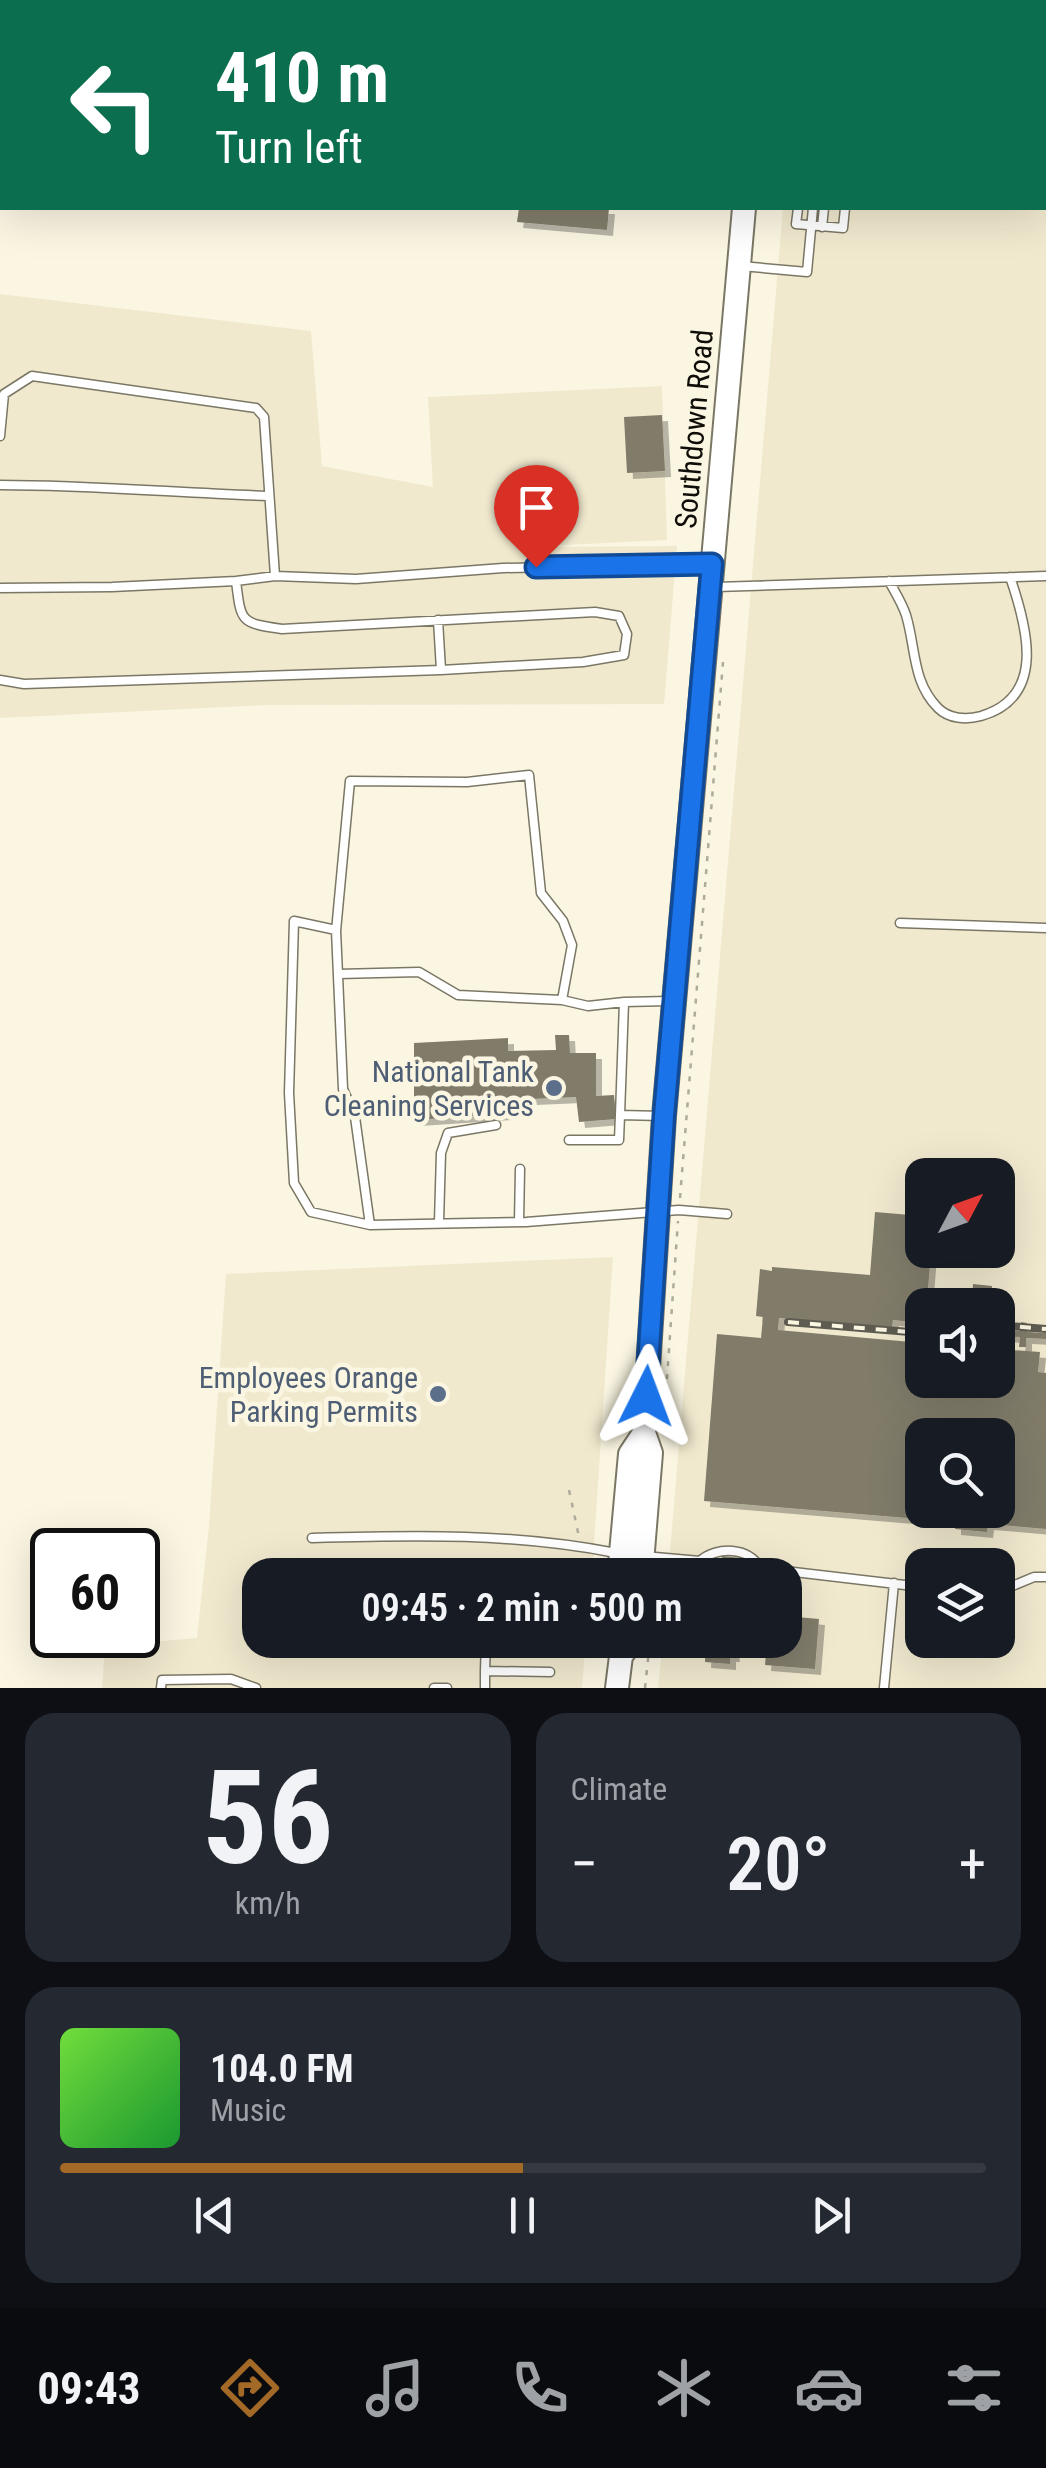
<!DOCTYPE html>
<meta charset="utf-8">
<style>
body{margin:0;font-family:"Roboto Condensed",sans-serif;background:#242831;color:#f1f3f6;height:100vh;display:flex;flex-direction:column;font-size:38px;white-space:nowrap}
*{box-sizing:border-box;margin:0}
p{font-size:32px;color:#9ea1a6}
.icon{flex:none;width:55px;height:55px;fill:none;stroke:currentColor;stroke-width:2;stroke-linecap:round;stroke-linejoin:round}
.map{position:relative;height:1688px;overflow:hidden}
.details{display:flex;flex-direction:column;gap:25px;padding:25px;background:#0d0f14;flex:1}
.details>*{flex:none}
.hud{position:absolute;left:0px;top:0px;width:1048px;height:210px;box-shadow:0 10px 40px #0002;background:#0b6e4f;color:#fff;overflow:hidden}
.needle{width:65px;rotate:49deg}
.fabs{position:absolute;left:905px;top:1158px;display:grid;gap:20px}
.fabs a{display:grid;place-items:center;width:110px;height:110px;border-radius:20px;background:#171b24;box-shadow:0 10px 40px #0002;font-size:50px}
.speed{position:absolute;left:30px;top:1528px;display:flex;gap:20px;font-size:50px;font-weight:700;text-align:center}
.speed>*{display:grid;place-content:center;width:130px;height:130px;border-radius:50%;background:#171b24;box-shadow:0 10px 40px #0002;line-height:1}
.speed .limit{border:5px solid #111;border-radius:15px;background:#fff;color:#111}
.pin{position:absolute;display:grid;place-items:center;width:85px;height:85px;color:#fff;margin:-102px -42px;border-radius:50% 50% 50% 0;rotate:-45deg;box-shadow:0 0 10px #0007}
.pin .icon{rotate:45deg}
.me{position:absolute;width:110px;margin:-55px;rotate:3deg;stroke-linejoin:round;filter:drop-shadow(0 0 8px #0008)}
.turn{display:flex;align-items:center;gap:35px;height:210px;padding:0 50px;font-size:45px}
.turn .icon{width:130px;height:130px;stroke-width:2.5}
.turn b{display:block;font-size:70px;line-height:85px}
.big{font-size:75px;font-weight:600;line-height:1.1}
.details .card{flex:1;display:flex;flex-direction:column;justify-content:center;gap:15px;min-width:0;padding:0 35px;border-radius:30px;background:#242831}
.details .dial{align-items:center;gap:0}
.dial b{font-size:130px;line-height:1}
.song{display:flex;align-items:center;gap:30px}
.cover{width:120px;height:120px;border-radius:15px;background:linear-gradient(135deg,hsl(100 70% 55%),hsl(130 70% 35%))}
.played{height:10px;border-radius:5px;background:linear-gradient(90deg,#a26927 50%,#363941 50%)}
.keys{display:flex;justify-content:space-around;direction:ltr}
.heat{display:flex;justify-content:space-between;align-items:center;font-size:55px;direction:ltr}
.details .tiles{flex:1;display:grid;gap:25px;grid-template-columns:1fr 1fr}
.card:last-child{grid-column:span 2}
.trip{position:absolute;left:242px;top:1558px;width:560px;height:100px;border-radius:30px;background:#171b24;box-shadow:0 10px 40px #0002;font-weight:600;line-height:100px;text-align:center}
.dock{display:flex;height:160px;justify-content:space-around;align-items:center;background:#090b0e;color:#9ea1a6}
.dock .icon{width:70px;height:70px}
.dock .selected{color:#a26927}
.dock b{font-size:45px;color:#f1f3f6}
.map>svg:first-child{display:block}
</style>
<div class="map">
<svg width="1046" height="1688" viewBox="0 0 1046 1688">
<defs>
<filter id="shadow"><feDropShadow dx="6" dy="6" stdDeviation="0" flood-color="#0004"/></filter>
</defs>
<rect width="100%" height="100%" fill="#fbf6e2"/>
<path fill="#f0e9ce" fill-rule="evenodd" d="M800,0H1046V1688H658L663,1640H785V1575H668L783,208H1045V2H800ZM922,1175H998V1250H922ZM922,1305H998V1380H922ZM922,1435H998V1510H922ZM922,1565H998V1640H922Z
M0,294L311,331L322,466L433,487L428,397L662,386L667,540L523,547L677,546L664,704L268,705L0,718Z
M613,1257L592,1575H260V1640H586L582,1688H102L105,1646L197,1638L209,1526L226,1274Z"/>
<path fill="#ccd29d" d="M0,0H233L2,2V64Z"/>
<path fill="#817c6a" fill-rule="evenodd" filter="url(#shadow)" d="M519,208H609L607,230L517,222Z
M662,415L665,471L627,473L624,417Z
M555,1035H569L570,1053H596V1096L614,1095L616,1119L579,1122L576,1097L507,1100L506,1114L414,1120V1043L508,1038V1051L556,1050Z
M875,1212L922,1216V1250H931L928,1290L944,1291L943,1305H922V1323L893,1320L892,1327L779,1318L778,1330L922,1343V1380H998V1349L1040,1352L1038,1372L1046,1373V1529L988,1524L987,1532L955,1529V1522L704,1501L717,1334L761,1338L763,1317L756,1316L760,1269L772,1271V1267L870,1275ZM922,1435H998V1510H922Z
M973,1284L992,1286L991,1302L972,1300Z
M1021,1322L1027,1323V1332L1046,1333V1339L1026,1338V1347H1019L1020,1337L998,1336V1330L1020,1331Z
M722,1556L741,1558L740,1567L721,1565Z
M785,1616L819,1619L815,1669L765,1665L767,1640H785Z
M706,1640H732L734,1656H730V1664L705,1662Z"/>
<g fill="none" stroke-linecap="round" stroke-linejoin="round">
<defs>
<path id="service" d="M886,2V0
M966,2V0
M798,208L796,224L843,228L845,208
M822,227L824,208
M741,266L807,272L813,208
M0,436L4,394L32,376L256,408L264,417L275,576
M0,485C90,485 179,493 268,496
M889,581C895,592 902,603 906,615C916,648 912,682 938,708C949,719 966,720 981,716C1046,697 1028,629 1010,577
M716,587L1046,576
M0,588L112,587L236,581L275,576L356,579L503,568L708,564
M438,620L441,670
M0,680L24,684L441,670L583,662L624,655L627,634L619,616L595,612L282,629C240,623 241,622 236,581
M900,923L1046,928
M336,931L350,781L467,782L529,775L541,893L563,921L572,945L562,1000L458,995L419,972L338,974
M562,1000L588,1006L624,1002
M662,1116L620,1115L624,1002L669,1001
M569,1140H619L620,1115
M439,1222L441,1153L448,1133L496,1125
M519,1222L520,1169
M370,1225L355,1117L343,1089L336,930L294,921L289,1093L294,1183L311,1212L370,1225L526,1222L679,1210L727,1214
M312,1538C415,1535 515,1533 616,1553
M644,1556L700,1561C712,1575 744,1578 760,1568L922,1587
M700,1561C716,1546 750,1547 760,1568
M998,1592L1034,1577H1046
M486,1640L485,1671L550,1672
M161,1688L162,1680L231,1679L256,1688
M434,1688H447
M485,1688V1671
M884,1688L894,1583"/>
<path id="primary" d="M760,2V0
M619,1575L630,1454L644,1433
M641,1575L651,1453L644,1433L664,1116L744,208
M617,1688L621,1656L633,1640"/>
</defs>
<use href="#service" stroke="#7b7765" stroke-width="11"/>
<use href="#primary" stroke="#7b7765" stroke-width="26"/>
<path stroke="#afab9b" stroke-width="2.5" stroke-dasharray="5 8" stroke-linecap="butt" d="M680,1198L723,662
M666,1392L678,1221
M664,1432L665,1405
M569,1490L579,1537
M645,1688L649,1650"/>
<use href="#service" stroke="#fff" stroke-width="8"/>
<use href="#primary" stroke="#fff" stroke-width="22"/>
<defs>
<path id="rail" d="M788,1322L922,1333
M998,1325L1046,1329"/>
</defs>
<use href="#rail" stroke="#5e5b50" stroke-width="8"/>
<use href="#rail" stroke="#fbf6e2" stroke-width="4" stroke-dasharray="11" stroke-linecap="butt"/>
</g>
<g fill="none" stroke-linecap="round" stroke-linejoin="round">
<defs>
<path id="route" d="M536,567L712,564L664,1116L646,1396"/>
</defs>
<use href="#route" stroke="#114b97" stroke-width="25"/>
<use href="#route" stroke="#1a73e8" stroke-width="18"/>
</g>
<g fill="#5c6f8a" stroke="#fbf6e2" stroke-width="4">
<circle cx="554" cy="1088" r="10"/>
<circle cx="438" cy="1394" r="10"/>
</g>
<g text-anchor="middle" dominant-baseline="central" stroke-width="9" stroke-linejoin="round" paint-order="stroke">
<g font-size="30" fill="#0f0d07" stroke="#fbf6e2">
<text transform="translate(694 429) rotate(-85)">Southdown Road</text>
</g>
<g font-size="30" fill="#4e5e75" stroke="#fbf6e2" text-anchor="end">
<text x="534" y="1071">National Tank<tspan x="534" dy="34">Cleaning Services</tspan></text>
<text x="418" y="1377">Employees Orange<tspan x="418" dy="34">Parking Permits</tspan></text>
</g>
</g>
</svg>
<div class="fabs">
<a><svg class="needle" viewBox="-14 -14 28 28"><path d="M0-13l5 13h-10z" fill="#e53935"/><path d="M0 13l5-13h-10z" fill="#9ea1a6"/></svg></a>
<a><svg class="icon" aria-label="sound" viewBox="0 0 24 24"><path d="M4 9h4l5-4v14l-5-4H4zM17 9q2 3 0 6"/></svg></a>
<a><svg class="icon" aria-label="search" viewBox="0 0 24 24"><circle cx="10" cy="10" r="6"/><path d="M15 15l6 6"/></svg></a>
<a><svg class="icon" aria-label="layers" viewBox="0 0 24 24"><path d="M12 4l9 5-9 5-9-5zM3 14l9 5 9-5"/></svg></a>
</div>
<div class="speed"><div class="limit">60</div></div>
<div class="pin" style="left:536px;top:567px;background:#d93025"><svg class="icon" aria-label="arrive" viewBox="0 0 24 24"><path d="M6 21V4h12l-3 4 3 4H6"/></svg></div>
<svg class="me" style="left:646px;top:1396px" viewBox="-20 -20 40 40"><path d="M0-17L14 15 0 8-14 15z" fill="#1a73e8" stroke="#fff" stroke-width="4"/></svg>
<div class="trip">09:45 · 2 min · 500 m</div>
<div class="hud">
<div class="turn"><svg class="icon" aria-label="left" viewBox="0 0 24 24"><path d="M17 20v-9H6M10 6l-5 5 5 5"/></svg><div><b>410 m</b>Turn left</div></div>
</div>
</div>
<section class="details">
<div class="tiles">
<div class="card dial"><b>56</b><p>km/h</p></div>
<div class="card"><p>Climate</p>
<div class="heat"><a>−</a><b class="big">20°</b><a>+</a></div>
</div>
<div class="card">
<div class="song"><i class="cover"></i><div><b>104.0 FM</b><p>Music</p></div></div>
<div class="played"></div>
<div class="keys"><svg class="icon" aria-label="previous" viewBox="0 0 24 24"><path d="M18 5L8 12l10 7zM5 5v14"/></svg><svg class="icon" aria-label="pause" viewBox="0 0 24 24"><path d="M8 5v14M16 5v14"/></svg><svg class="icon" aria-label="next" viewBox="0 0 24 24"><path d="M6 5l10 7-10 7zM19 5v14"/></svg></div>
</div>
</div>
</section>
<nav class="dock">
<b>09:43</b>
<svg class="icon selected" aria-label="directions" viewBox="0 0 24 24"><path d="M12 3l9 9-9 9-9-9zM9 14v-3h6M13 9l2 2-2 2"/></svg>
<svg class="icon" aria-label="music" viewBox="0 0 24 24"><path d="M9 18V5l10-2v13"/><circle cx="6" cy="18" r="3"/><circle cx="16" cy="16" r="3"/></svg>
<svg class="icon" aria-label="phone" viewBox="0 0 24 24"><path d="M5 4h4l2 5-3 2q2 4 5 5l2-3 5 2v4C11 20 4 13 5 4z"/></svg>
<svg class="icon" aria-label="climate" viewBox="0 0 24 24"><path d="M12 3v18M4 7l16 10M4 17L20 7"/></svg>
<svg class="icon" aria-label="car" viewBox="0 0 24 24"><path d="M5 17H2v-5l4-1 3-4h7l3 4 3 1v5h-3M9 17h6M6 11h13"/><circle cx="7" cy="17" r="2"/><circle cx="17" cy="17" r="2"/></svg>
<svg class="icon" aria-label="filters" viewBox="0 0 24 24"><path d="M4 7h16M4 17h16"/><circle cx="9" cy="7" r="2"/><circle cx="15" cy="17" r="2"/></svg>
</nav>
